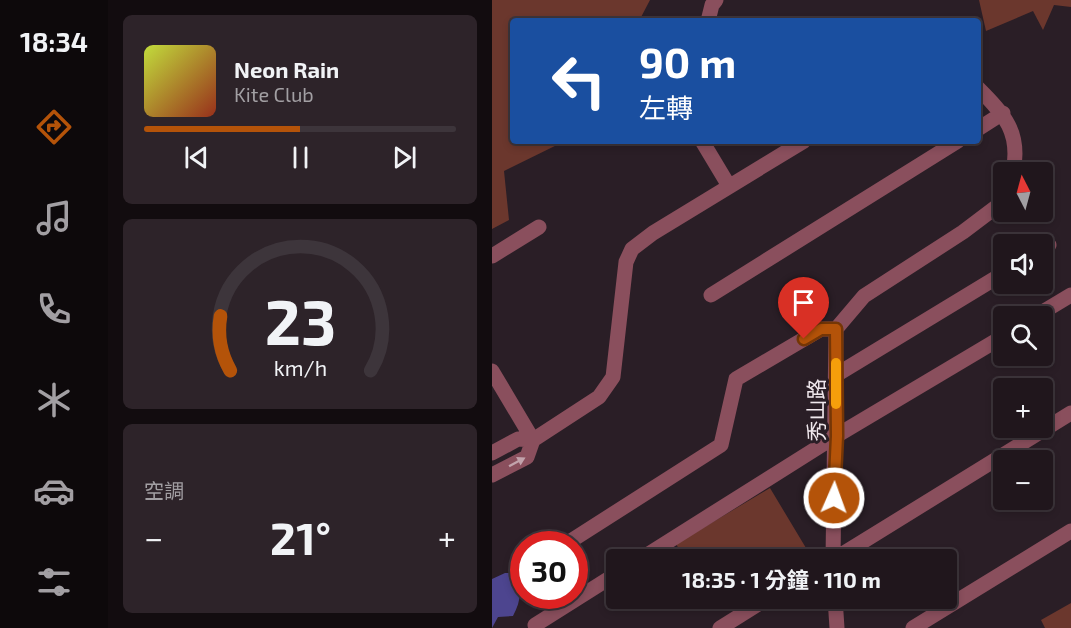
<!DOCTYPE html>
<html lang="zh-TW">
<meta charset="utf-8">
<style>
body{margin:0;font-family:"Exo 2","Noto Sans TC",sans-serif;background:#2d2329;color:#f1f3f6;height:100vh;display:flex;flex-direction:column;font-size:22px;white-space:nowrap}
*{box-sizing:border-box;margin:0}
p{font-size:20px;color:#a29fa3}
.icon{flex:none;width:33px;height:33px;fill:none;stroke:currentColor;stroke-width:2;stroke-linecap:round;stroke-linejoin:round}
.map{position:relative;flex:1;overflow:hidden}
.sheet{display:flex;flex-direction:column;gap:15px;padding:15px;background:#120c0f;width:384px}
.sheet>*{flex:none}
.guide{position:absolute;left:18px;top:18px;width:471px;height:126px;border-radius:6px;box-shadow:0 3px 9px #0003,0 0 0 2px #3d353b;background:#1a4fa0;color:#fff;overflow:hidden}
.needle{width:39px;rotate:354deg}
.tools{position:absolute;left:501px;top:162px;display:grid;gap:12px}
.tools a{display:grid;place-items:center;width:60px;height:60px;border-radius:6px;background:#20161c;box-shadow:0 3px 9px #0003,0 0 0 2px #3d353b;font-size:30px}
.speed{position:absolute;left:18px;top:531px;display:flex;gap:12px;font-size:30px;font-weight:700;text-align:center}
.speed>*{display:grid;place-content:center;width:78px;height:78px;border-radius:50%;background:#20161c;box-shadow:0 3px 9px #0003,0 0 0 2px #3d353b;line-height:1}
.speed .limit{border:9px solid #d22;background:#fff;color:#111}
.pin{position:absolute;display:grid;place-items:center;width:51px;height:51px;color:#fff;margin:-62px -26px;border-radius:50% 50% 50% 0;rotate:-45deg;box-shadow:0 0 6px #0007}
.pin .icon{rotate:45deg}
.me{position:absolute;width:66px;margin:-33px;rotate:2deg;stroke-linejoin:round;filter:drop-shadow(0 0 4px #0008)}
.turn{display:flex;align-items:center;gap:21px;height:126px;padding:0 30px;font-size:27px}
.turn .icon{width:78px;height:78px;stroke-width:2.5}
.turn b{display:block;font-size:42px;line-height:51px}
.big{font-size:45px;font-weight:700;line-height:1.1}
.sheet .widget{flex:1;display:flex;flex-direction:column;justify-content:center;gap:9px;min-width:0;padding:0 21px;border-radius:9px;background:#2d2329}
.sheet .dial{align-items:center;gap:0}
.dial svg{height:156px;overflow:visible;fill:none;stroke:#3d353b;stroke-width:7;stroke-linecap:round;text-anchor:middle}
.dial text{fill:#f1f3f6;stroke:none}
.song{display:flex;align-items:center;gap:18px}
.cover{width:72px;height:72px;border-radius:9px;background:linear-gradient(135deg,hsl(70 70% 55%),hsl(10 70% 35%))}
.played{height:6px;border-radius:3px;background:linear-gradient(90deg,#b45309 50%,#3d353b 50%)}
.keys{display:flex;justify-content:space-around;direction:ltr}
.heat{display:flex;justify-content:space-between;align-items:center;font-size:33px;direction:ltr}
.trip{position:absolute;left:114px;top:549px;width:351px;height:60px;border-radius:6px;background:#20161c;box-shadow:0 3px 9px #0003,0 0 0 2px #3d353b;font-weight:700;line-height:60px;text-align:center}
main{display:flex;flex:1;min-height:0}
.tab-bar{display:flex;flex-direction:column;width:108px;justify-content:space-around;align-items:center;background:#0d090b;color:#a29fa3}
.tab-bar .icon{width:42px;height:42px}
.tab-bar .selected{color:#b45309}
.tab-bar b{font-size:27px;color:#f1f3f6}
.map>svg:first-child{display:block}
</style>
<main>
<nav class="tab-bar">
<b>18:34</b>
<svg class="icon selected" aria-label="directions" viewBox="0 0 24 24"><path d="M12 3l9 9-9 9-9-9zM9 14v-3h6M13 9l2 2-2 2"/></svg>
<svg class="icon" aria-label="music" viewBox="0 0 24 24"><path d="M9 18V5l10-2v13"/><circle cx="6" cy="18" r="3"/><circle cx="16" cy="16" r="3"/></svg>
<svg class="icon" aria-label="phone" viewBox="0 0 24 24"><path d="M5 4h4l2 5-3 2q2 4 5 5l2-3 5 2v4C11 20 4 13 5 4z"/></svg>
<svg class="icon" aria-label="climate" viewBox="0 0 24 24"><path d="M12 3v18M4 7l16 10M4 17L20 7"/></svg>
<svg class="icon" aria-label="car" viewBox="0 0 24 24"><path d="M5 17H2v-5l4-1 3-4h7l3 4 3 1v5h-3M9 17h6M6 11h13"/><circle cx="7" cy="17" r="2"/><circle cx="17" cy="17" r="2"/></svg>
<svg class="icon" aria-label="filters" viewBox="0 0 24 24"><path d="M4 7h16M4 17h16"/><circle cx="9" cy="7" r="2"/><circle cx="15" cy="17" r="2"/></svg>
</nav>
<section class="sheet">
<div class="widget">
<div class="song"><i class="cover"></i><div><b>Neon Rain</b><p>Kite Club</p></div></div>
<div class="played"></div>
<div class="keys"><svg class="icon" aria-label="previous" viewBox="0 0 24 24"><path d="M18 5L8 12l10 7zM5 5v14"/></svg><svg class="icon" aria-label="pause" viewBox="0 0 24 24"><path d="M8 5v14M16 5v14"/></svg><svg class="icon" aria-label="next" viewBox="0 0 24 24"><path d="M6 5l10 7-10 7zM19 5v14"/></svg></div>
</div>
<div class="widget dial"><svg viewBox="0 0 100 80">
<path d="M14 69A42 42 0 1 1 86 69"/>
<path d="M14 69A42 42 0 0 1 9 41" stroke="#b45309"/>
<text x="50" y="56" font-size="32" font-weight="700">23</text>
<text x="50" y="72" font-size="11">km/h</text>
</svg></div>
<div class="widget"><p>空調</p>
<div class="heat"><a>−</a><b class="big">21°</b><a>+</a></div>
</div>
</section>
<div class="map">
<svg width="579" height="628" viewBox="0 0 579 628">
<rect width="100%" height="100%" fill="#2a1e26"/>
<path fill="#6b372d" d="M0,0H158L147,21H21V141H73L12,171L17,220L0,229Z
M487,0H579V7L562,5L551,30L541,11L494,31Z
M278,488L317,553L306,559H193L184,544Z
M579,603V628H553L549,620Z"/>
<path fill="#4d458f" d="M13,573H21C31,588 29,601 21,616L6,617L0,628V579Z"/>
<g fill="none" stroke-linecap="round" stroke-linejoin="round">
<path stroke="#8a4f5d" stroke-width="15" d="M216,21L220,5L224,0
M486,88C513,115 529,133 521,172
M486,129L511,113
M210,141L237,186
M550,249L557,245
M0,256L47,227
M219,295L466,141
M544,316L579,295
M0,371L41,440
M344,375L512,273
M0,453L26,439L41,440
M0,475L35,457L41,440L107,397L121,377L134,262L140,249L161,233L312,141
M74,544L229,445L244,379L329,329H344
M147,560L344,436L512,336
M341,560L344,329L372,296L471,232L512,201
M341,560L579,413
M343,598L345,628
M43,625L124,574
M228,628L276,598
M421,628L579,531"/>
</g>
<defs><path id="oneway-solid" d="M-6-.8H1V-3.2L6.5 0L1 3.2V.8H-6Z" transform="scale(1.5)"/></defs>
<use fill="#c2a3ac" href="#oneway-solid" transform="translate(25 462) rotate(-28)"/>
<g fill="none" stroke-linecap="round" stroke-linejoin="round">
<defs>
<path id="route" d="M312,339L329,329H344L345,436L342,498"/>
</defs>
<use href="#route" stroke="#753606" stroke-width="15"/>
<use href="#route" stroke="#b45309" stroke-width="10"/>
<path stroke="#f59e0b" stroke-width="10" d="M344,363V404"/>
</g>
<g text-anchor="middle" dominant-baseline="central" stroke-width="6" stroke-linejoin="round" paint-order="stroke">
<g font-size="21" fill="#f0e8ed" stroke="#2a1e26">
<text transform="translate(323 410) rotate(-90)">秀山路</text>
</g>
</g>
</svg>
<div class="tools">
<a><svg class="needle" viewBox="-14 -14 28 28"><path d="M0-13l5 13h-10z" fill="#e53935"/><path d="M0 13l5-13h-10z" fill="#a29fa3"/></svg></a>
<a><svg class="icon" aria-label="sound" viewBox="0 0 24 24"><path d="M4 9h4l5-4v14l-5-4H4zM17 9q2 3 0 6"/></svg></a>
<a><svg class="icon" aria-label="search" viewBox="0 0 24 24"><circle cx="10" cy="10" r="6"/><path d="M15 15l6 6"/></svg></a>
<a>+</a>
<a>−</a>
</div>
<div class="speed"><div class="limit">30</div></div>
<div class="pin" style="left:312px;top:339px;background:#d93025"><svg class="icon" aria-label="arrive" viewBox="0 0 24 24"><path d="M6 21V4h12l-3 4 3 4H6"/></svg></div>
<svg class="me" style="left:342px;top:498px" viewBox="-20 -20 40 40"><circle r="17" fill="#b45309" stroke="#fff" stroke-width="3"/><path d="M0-11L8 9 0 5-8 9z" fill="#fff"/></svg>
<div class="trip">18:35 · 1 分鐘 · 110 m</div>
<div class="guide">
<div class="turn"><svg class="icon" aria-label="left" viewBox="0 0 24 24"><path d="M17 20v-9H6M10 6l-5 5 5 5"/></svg><div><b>90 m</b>左轉</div></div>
</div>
</div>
</main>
